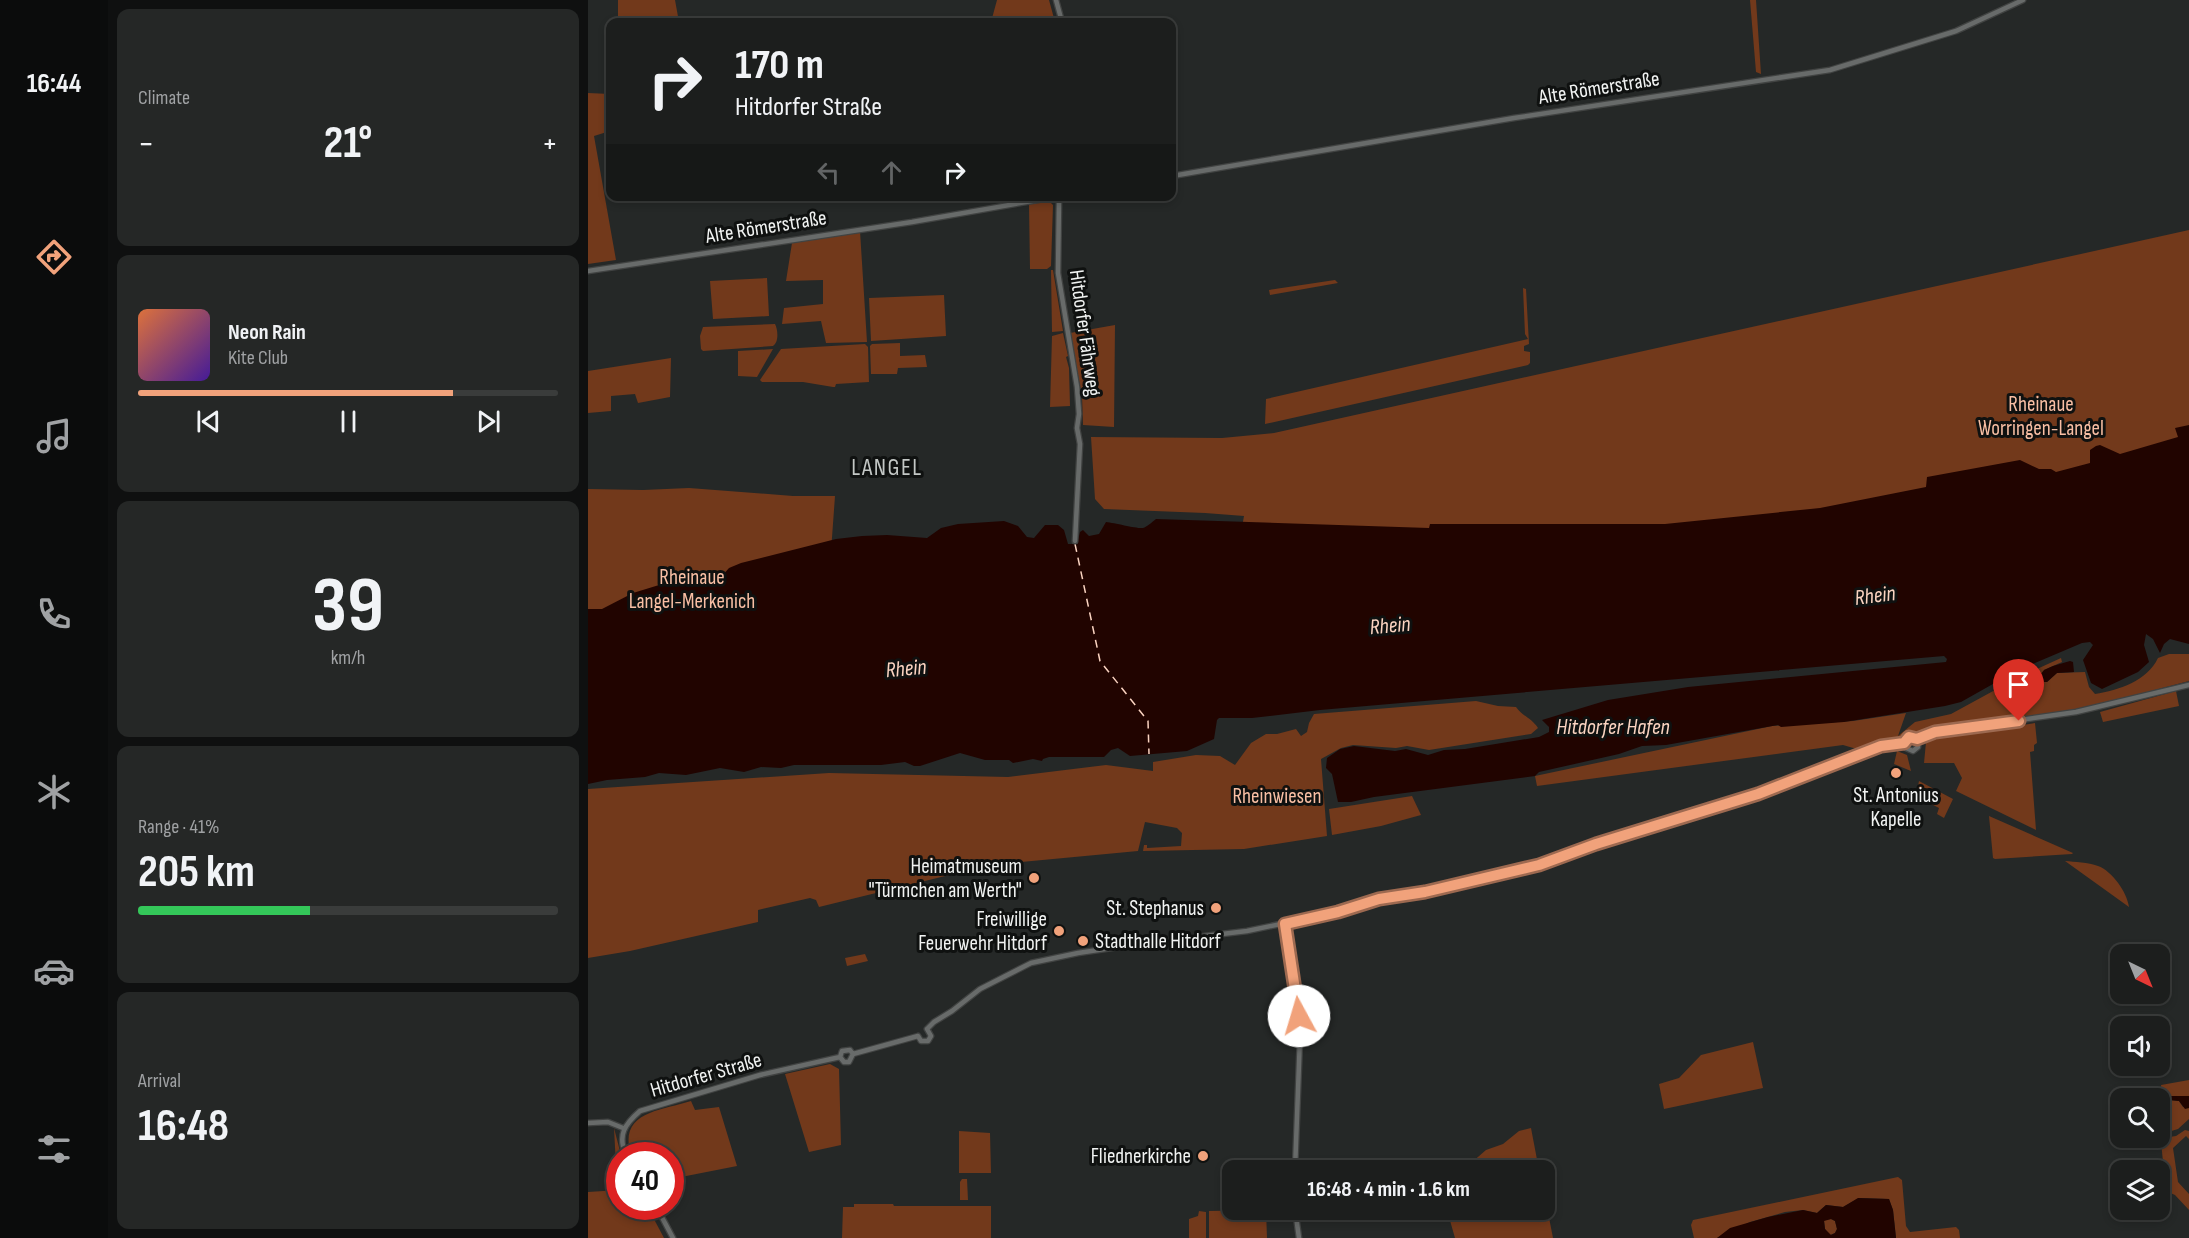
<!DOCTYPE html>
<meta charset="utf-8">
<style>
body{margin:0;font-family:"Sofia Sans Condensed",sans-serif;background:#252726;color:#f1f3f6;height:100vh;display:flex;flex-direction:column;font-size:22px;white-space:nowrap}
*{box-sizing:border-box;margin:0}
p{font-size:20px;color:#a0a2a4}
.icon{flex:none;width:33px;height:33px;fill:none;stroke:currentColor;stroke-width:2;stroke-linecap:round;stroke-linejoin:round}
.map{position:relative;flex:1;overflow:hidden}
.sheet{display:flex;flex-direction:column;gap:9px;padding:9px;background:#0f1010;width:480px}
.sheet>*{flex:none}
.hud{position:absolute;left:18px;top:18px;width:570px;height:183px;border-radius:12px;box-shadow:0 3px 9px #0003,0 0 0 2px #3a3c3b;background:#1c1e1d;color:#f1f3f6;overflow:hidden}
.needle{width:39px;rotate:137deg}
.controls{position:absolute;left:1522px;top:944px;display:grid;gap:12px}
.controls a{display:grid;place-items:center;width:60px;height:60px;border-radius:12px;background:#1c1e1d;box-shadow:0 3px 9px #0003,0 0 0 2px #3a3c3b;font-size:30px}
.speed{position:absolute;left:18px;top:1142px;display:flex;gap:12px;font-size:30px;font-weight:700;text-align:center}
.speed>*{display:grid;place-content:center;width:78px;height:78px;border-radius:50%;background:#1c1e1d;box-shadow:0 3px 9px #0003,0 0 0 2px #3a3c3b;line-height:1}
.speed .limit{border:9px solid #d22;background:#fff;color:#111}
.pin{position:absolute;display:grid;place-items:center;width:51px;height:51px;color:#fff;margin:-62px -26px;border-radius:50% 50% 50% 0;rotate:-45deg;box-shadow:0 0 6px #0007}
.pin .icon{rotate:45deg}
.me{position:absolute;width:66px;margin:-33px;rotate:354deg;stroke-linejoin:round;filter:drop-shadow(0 0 4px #0008)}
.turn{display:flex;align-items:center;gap:21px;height:126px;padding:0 30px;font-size:27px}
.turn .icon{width:78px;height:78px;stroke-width:2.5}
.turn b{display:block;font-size:42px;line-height:51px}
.lanes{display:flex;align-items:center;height:57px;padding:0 30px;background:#0003;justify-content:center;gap:30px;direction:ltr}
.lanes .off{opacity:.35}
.big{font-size:45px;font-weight:700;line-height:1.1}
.sheet .tile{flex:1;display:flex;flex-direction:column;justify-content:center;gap:9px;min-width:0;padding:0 21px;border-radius:12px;background:#252726}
.sheet .dial{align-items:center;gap:0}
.dial b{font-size:78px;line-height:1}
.song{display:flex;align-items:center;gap:18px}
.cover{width:72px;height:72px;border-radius:9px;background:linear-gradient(135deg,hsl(20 70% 55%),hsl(260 70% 35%))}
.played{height:6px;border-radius:3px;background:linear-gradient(90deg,#f1a27b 75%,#3a3c3b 75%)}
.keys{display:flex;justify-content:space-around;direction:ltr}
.heat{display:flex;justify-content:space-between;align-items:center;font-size:33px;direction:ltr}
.charge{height:9px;border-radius:4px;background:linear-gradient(90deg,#34c759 41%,#3a3c3b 0)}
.trip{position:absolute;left:634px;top:1160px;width:333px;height:60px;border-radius:12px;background:#1c1e1d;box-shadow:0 3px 9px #0003,0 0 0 2px #3a3c3b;font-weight:700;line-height:60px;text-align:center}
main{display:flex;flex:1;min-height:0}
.tab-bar{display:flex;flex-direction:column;width:108px;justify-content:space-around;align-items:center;background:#0b0c0c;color:#a0a2a4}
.tab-bar .icon{width:42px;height:42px}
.tab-bar .active{color:#f1a27b}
.tab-bar b{font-size:27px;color:#f1f3f6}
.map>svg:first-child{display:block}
</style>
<main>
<nav class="tab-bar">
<b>16:44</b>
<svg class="icon active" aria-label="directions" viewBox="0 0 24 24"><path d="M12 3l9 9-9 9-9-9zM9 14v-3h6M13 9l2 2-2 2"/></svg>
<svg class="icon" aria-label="music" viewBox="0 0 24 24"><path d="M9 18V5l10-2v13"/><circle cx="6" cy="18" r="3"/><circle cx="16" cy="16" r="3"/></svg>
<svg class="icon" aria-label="phone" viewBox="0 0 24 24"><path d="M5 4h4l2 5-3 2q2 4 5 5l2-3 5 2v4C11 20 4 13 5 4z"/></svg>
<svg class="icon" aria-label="climate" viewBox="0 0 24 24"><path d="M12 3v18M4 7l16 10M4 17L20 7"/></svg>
<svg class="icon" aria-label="car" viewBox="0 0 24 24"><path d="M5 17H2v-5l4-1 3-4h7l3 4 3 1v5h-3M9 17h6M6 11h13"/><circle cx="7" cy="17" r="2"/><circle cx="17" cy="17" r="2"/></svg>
<svg class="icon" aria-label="filters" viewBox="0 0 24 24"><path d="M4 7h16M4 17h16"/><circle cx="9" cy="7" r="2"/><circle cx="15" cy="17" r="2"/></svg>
</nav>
<section class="sheet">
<div class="tile"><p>Climate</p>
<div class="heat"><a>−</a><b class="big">21°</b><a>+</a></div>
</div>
<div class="tile">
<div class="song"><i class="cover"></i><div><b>Neon Rain</b><p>Kite Club</p></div></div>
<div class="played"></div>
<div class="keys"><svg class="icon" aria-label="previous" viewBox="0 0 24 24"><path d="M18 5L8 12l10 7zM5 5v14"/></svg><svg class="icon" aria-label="pause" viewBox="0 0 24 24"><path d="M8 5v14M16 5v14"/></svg><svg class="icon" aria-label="next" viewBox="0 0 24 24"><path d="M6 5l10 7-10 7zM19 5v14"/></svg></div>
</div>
<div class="tile dial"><b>39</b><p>km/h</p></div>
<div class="tile"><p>Range · 41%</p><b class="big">205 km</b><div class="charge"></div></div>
<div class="tile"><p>Arrival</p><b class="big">16:48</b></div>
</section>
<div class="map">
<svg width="1601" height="1238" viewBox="0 0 1601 1238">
<rect width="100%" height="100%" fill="#252827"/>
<path fill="#72391b" d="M30,0H87L91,22H30Z
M409,0H461L467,22H403Z
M1162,0H1168L1173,74L1168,72Z
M0,93L22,94V131L6,136L28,260L0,264Z
M462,202L465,205L463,266L459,269H442L441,204Z
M1601,230V540L634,638L656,516L617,513L516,509L507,499L503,437L634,438L686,433Z
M272,231L279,342L238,343L233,321L194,324L196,308L235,304V280L198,281L204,243Z
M463,270H465L475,331L464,332Z
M179,278L181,316L125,319L122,281Z
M747,280L750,283L682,295L681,290Z
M935,288L938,289L941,344L936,346V351L942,352V363L940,365L677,424L678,399L940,339L937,334Z
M356,295L358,336L283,341L281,298Z
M187,324C190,330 191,342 185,346L115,351L113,349L112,336L115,327Z
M527,325L526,427L495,425L494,396L482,333Z
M475,333L480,356L478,357L481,368L482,406L462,407L464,336Z
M312,343V356L337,355L339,367L310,368L309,374H283L282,346L284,344Z
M277,344L280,347L281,382L248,384L247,387H245L215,382H174L172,380L193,349Z
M185,349L169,377L150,376V351Z
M83,358L82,397L50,403L47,394L23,396V411L0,413V371Z
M101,488L205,496H247L240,593L0,699V489L55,490Z
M1581,654H1601V681L1506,706L1436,718L1338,731L1309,737L1272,750L1255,745L949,786L947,776L1184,726L1265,721L1318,713L1310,736L1327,722L1363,714L1429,678L1473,658L1474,662L1456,670L1459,682L1469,673L1497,672L1501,687L1507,694C1531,690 1559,681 1570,658Z
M1588,691L1591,706L1515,722L1512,712Z
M888,701L910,706L928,707C934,716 944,718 950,728L943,734L841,750L819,746L808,748L765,745L753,748L733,759L739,836L656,849L555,851L556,845H559V848L593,846L594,833L589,828L557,822L550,851L402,865L231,907L228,900L222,898L170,910V922L42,951L0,958V789L241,773L420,777L518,765L565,771V762L608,755L632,756L647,765L663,743L678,734H689L708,729L713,736L719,732L721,723L726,714Z
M1447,723L1449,743L1446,745V751L1442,752L1448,830L1368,791L1374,778L1366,763H1336L1338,742L1345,739Z
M1309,751L1319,755L1323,771L1306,764Z
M1331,781L1365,799L1356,818L1349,814L1351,808L1328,796Z
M824,796L833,815L793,826L744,835L741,809Z
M1401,816L1485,853L1484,854L1407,859L1405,858Z
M1477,861C1487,862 1500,862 1510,866C1524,871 1539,892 1541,907Z
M277,954L280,961L259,966L257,958Z
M1165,1042L1175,1088L1076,1109L1071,1084L1091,1078L1113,1055Z
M242,1064L251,1069L253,1145L221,1152L197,1074Z
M1601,1080V1096L1581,1097V1100L1591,1101L1595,1107H1601V1119L1590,1129L1580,1132L1577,1129L1573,1085Z
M103,1101L107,1110L131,1107L149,1166L83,1179L82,1155H57L55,1146L56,1155H43C30,1112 71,1111 103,1101Z
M26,1128L33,1155L31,1185H29Z
M943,1128L951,1170H875L898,1150L915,1144L931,1131Z
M1597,1130L1601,1131V1139L1598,1136L1585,1148L1590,1182L1601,1194V1210L1587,1195L1578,1191L1573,1142L1575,1138L1588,1136Z
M371,1131L402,1133L403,1173H371Z
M1310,1177L1314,1180L1318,1226L1322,1232L1368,1227L1371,1230L1372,1238H1308L1305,1210L1301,1199L1271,1198L1255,1207L1238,1205L1229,1213L1215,1210L1197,1212L1162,1222L1129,1238H1106L1103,1225L1105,1220Z
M374,1179H379L380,1200H372V1182Z
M31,1190L32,1206H59L76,1238H0V1192Z
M957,1197L965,1238H867L861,1217L864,1216L862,1209H957Z
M266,1204H305L306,1206H403V1238H254L255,1207H266Z
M678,1210L679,1238H621V1211Z
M611,1211L618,1212V1238H601V1219L610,1216Z
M1243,1219L1247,1221L1249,1229L1247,1233L1242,1235L1237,1229L1236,1220Z"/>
<path fill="#210400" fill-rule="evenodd" d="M1601,425V644L1582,639L1576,644L1572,653L1565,639L1558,634L1556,645L1561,662L1550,672L1514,689L1503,683L1495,660L1505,645L1502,642L1494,643L1428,671L1373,702L1357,706L1256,722L1193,727L1190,725L1078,745L1054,746L1031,754L951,772L947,776L786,797L763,802H750L744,774L738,768L739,758L752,749L766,746L807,751L818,749L840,755L856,750L877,749L951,737L961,732V727L954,720L1020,700L1100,687L1358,662L1359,659L1356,656L732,710L664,718H631L629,720L626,739L599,751L542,756L530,748L523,750L516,757H461L455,759L454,761L445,759L425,763L421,760H397L372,753L332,766H326L317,762L293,765H206L193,768L173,767L156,772L132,768L98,775L71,773L57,777L19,780L0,784V609H14L45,593L107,574L116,581L134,576L141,568L153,563L248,539L274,536L299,535L339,538L353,528L370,524L416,521L430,526L439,537L446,538L457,525H470L476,530L480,544H489L492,532L495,530L501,536L511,534L518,522C527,523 550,529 555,528C559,527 564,522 568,519L841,528L842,524H1077L1232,508L1338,487L1339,477L1432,460L1451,469H1463L1468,472L1502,463V450L1508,446L1512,445L1532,454L1590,437L1587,428Z
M1482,661L1485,662L1486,672L1469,673L1459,682H1456L1452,675L1456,670L1465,666Z
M1583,1096H1601V1108L1597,1109L1591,1101L1581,1100L1580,1099Z
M1270,1198L1301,1199L1305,1210L1308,1238H1129L1142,1228L1180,1217L1215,1210L1229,1213L1238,1205L1255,1207ZM1243,1219L1247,1221L1249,1229L1247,1233L1243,1235L1237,1229L1236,1221Z"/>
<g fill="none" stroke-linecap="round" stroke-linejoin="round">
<path stroke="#fbd4c1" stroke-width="1.5" stroke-dasharray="8 6" stroke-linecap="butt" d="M487,544L512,661L560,721L561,754"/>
<defs>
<path id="minor" d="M468,0L474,22
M584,176L926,118L1242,70L1368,31L1435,0
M471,200L470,273L489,387L491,414L489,428L492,444L487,541
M0,271L324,222L467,197L471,200L474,196
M1329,739L1347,732L1488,712L1601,685
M1316,743L1318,748L1325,751L1330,747L1329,739
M1316,743L1321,737L1329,739
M697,924L706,977L712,1037L707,1170
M339,1029L346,1022L364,1011L392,989L443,963L490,953L550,944L659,931L750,912L791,899L837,892L951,865L1008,844L1170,794L1293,746L1316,743
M330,1036L333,1041H340L343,1036L339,1029
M265,1054L330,1036
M252,1057L256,1062H261L265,1054
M252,1057L254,1051L262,1050L265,1054
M0,1123L20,1122L35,1128
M38,1155C29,1135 37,1124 52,1111L172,1075L252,1057
M68,1206L85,1238
M707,1209L711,1238"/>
</defs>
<use href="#minor" stroke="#414342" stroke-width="7"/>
<use href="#minor" stroke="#686b6a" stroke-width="4.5"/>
</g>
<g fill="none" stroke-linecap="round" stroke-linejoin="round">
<defs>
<path id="route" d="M711,1016L697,924L750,912L791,899L837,892L951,865L1008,844L1170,794L1293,746L1316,743L1321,737L1329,739L1347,732L1431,721"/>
</defs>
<use href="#route" stroke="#9d6950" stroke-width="15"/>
<use href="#route" stroke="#f1a27b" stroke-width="10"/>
</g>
<g fill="#f1a27b" stroke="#0f1110" stroke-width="2">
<circle cx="1308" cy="773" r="6"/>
<circle cx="446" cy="878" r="6"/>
<circle cx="628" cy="908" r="6"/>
<circle cx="471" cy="931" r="6"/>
<circle cx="495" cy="941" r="6"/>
<circle cx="615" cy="1156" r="6"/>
</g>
<g text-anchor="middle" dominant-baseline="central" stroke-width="6" stroke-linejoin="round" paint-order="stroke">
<g font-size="21" fill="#f1f3f2" stroke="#0f1110">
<text transform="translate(1011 88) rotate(-9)">Alte Römerstraße</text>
<text transform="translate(178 227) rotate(-9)">Alte Römerstraße</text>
<text transform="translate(497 333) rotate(82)">Hitdorfer Fährweg</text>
<text transform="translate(118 1075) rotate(-16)">Hitdorfer Straße</text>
</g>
<g font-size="21" fill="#f9bfa4" stroke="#0f1110">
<text x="1453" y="404">Rheinaue<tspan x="1453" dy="24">Worringen-Langel</tspan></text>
<text x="104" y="577">Rheinaue<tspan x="104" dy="24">Langel-Merkenich</tspan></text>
<text x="689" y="796">Rheinwiesen</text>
</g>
<g font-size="21" fill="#f1f3f2" stroke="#0f1110" text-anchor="end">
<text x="1308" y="795" text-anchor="middle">St. Antonius<tspan x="1308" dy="24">Kapelle</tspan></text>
<text x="434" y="866">Heimatmuseum<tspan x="434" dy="24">"Türmchen am Werth"</tspan></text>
<text x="616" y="908">St. Stephanus</text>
<text x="459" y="919">Freiwillige<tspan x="459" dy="24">Feuerwehr Hitdorf</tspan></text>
<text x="507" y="941" text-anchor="start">Stadthalle Hitdorf</text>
<text x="603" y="1156">Fliednerkirche</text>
</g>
<g font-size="22" font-style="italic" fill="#fbd4c1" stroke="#0f1110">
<text transform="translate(1287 596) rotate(-7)">Rhein</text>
<text transform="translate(802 626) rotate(-5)">Rhein</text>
<text transform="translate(318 669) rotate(-5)">Rhein</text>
<text x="1025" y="727">Hitdorfer Hafen</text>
</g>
<g font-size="24" letter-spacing="1.5" fill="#c3c7c5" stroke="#0f1110">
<text x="299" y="467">LANGEL</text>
</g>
</g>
</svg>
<div class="controls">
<a><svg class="needle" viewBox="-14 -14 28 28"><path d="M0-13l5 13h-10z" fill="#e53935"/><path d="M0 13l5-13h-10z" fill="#a0a2a4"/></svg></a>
<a><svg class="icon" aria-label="sound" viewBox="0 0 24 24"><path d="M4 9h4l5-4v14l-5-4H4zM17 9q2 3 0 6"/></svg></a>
<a><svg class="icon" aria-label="search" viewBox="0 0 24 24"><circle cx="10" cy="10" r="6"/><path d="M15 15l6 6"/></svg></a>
<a><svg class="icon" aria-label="layers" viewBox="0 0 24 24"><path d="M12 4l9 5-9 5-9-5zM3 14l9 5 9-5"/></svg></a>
</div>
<div class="speed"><div class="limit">40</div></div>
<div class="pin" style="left:1431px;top:721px;background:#d93025"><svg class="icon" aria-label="arrive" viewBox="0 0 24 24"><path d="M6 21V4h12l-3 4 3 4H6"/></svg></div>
<svg class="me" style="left:711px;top:1016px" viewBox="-20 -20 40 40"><circle r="19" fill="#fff"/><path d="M0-13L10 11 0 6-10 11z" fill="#f1a27b"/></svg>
<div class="trip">16:48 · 4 min · 1.6 km</div>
<div class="hud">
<div class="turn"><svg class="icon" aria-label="right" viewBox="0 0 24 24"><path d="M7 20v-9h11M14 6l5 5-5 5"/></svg><div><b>170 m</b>Hitdorfer Straße</div></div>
<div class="lanes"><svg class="icon off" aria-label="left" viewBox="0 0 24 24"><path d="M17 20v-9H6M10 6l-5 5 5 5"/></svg><svg class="icon off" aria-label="ahead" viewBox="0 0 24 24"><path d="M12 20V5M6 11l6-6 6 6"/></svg><svg class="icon" aria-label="right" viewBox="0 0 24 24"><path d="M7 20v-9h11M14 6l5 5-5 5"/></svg></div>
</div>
</div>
</main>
